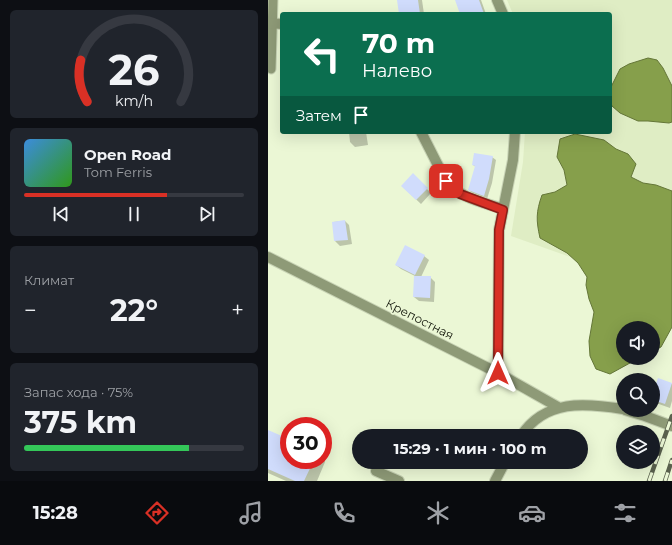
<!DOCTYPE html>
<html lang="ru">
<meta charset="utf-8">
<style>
body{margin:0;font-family:Montserrat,sans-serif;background:#20242c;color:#f1f3f6;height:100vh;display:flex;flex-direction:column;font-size:15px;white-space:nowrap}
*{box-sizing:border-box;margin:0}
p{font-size:13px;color:#9ea1a6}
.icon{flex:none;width:22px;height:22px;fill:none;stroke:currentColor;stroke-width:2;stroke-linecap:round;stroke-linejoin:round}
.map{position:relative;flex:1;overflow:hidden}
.side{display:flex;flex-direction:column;gap:10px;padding:10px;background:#0d0f14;width:268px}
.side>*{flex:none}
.banner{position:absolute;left:12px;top:12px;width:332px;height:122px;border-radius:4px;box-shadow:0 4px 16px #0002;background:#0b6e4f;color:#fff;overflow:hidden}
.fabs{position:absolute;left:348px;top:321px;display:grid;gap:8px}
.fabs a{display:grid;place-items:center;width:44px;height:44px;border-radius:50%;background:#171b24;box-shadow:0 4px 16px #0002;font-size:20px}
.speed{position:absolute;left:12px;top:417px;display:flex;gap:8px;font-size:20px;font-weight:700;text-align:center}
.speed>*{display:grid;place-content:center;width:52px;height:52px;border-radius:50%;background:#171b24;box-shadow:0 4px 16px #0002;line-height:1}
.speed .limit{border:6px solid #d22;background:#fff;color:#111}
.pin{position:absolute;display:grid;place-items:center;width:34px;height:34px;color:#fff;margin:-17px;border-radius:8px;box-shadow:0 2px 6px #0006}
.me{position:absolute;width:44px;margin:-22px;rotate:0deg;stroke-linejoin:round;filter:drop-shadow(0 0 3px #0008)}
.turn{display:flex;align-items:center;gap:14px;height:84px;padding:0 16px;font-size:18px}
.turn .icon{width:52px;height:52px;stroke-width:2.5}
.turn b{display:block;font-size:28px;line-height:34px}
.then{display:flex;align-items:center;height:38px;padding:0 16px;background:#0003;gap:8px;font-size:15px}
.big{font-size:30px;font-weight:700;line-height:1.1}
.side .tile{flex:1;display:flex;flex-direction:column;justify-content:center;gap:6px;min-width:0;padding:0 14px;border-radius:6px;background:#20242c}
.side .dial{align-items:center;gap:0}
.dial svg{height:104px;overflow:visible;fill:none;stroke:#363941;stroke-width:7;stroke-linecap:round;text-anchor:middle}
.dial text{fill:#f1f3f6;stroke:none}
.song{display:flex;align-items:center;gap:12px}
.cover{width:48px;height:48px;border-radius:6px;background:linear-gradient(135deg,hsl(210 70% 55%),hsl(110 70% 35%))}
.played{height:4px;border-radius:2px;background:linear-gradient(90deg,#d93025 65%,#363941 65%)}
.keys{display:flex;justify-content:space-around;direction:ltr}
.heat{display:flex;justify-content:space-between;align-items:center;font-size:22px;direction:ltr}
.charge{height:6px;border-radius:3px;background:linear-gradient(90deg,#34c759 75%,#363941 0)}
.trip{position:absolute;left:84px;top:429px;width:236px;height:40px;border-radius:20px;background:#171b24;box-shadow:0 4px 16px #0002;font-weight:700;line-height:40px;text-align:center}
.menu{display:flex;height:64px;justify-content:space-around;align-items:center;background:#090b0e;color:#9ea1a6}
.menu .icon{width:28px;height:28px}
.menu .current{color:#d93025}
.menu b{font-size:18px;color:#f1f3f6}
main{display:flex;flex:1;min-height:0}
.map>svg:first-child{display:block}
</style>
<main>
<section class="side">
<div class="tile dial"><svg viewBox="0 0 100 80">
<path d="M14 69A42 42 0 1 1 86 69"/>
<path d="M14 69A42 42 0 0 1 9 37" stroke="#d93025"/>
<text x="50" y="56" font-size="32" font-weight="700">26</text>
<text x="50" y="72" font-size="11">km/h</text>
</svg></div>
<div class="tile">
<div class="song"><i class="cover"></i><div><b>Open Road</b><p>Tom Ferris</p></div></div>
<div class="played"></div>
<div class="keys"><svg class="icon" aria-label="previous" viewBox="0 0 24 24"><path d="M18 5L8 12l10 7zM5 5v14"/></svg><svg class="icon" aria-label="pause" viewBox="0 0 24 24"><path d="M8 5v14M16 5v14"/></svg><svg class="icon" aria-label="next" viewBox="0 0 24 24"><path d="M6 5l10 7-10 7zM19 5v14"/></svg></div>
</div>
<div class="tile"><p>Климат</p>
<div class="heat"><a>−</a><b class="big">22°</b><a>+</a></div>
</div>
<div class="tile"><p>Запас хода · 75%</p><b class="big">375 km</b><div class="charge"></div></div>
</section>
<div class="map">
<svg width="404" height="481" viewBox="0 0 404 481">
<rect width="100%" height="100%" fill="#ebf7d5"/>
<path fill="#dfedc4" d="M239,0H404V293L243,236L255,162L257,132H342V14H245Z"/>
<path fill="#869f4b" stroke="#647638" d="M380,58L389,60L395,68L404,86V122L401,123L380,121H370L352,113L344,106L342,101L343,87L352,69L361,64Z
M307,134L336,140L348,149L360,154L368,164L363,177L375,183L388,185L404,191V327L393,347L385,351V328H355V358H371L342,374L328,369L322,356L321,341L326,312L321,299L318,285L319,277L310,263L299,253L272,238C268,220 268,212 274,195L287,192L299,185L296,170L289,157L292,139Z"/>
<path fill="#0003" d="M130,0H154L156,14H132Z
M188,0H213L218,14H193Z
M81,132H98L100,145L87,147L82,142Z
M224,157L228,160L224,183L219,199L204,193L201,190L208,167L205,165Z
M145,175L163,193L153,204L134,186Z
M77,221L81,225L84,244L72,246L67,241L65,222Z
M156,256L161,260L153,277H162L167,282L166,302L151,301L146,297L147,276L133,269L128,265Z
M391,379L404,384V401L402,408L388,403L385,400V395Z
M0,431L21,440V460L55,459L57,462L49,481H18L0,473Z"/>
<path fill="#d0dcfc" d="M129,0H150L152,14H131Z
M187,0H211L216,14H192Z
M206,153L225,156L221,179L216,196L200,190L207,166L204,165Z
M145,173L160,188L148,200L133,186Z
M77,220L80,240L66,241L64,222Z
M137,245L157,255L147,275L127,265Z
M146,276H163L162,298L145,297Z
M390,378L404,383L397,404L385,400V392Z
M0,430L21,439V460H46L36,481H27L0,469Z"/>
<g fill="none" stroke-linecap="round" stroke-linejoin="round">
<defs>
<path id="service" d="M3,69L5,0"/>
<path id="minor" d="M229,0L235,14
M0,23L14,24
M153,132L178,181C191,198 215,202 235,209
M230,373L231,230L245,160L247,132
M108,471L131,481"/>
<path id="tertiary" d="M0,257L230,373L290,407
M357,410L377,416L404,426
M253,436C277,399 317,403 355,409
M227,481L237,462"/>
</defs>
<use href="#service" stroke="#c8d3b5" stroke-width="11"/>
<use href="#minor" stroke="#c8d3b5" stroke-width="12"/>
<use href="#tertiary" stroke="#c8d3b5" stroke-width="12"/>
<use href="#service" stroke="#8e9a77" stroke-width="9"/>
<use href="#minor" stroke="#8e9a77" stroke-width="10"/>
<use href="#tertiary" stroke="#8e9a77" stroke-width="10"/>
<defs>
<path id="rail" d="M381,481L404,416
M397,481L404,460"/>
</defs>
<use href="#rail" stroke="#5a614e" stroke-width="4.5"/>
<use href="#rail" stroke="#ebf7d5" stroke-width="3" stroke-dasharray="9" stroke-linecap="butt"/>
</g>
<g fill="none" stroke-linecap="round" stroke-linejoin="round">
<defs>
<path id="route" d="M178,181L187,191L192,194L235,210L231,230L230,373"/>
</defs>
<use href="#route" stroke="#8d1f18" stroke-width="10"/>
<use href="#route" stroke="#d93025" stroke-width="7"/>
</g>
<g text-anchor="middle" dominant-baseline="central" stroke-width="3.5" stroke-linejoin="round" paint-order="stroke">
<g font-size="12" fill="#13170b" stroke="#ebf7d5">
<text transform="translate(152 319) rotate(27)">Крепостная</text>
</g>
</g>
</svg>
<div class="fabs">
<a><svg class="icon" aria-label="sound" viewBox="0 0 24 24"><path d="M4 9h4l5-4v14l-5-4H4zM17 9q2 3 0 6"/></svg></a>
<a><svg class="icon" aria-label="search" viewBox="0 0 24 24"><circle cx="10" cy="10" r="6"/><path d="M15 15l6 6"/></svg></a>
<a><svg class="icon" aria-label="layers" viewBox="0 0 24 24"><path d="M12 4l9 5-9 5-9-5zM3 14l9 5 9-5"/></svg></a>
</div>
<div class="speed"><div class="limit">30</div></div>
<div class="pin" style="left:178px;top:181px;background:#d93025"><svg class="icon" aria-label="arrive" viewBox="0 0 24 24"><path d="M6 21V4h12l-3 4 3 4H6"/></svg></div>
<svg class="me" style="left:230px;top:373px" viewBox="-20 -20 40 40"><path d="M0-17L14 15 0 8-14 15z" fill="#d93025" stroke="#fff" stroke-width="4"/></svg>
<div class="trip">15:29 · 1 мин · 100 m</div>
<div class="banner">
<div class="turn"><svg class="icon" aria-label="left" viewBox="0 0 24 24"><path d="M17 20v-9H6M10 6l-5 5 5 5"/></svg><div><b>70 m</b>Налево</div></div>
<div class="then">Затем<svg class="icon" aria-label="arrive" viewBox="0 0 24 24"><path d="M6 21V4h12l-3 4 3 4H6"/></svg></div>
</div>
</div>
</main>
<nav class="menu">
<b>15:28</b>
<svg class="icon current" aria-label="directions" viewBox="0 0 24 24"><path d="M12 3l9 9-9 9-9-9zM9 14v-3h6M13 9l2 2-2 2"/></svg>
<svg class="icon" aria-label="music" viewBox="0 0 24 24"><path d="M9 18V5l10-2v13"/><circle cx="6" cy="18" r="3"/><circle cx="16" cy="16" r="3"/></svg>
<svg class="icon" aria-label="phone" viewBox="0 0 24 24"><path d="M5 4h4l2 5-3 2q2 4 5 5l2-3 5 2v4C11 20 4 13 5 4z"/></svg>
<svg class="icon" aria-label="climate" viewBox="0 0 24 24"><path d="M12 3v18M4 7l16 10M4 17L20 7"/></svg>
<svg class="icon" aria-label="car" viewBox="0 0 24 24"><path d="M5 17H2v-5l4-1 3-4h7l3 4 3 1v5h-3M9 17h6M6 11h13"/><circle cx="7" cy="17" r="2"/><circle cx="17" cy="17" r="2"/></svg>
<svg class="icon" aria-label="filters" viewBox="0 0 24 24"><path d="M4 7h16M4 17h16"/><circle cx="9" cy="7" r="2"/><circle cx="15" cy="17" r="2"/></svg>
</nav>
